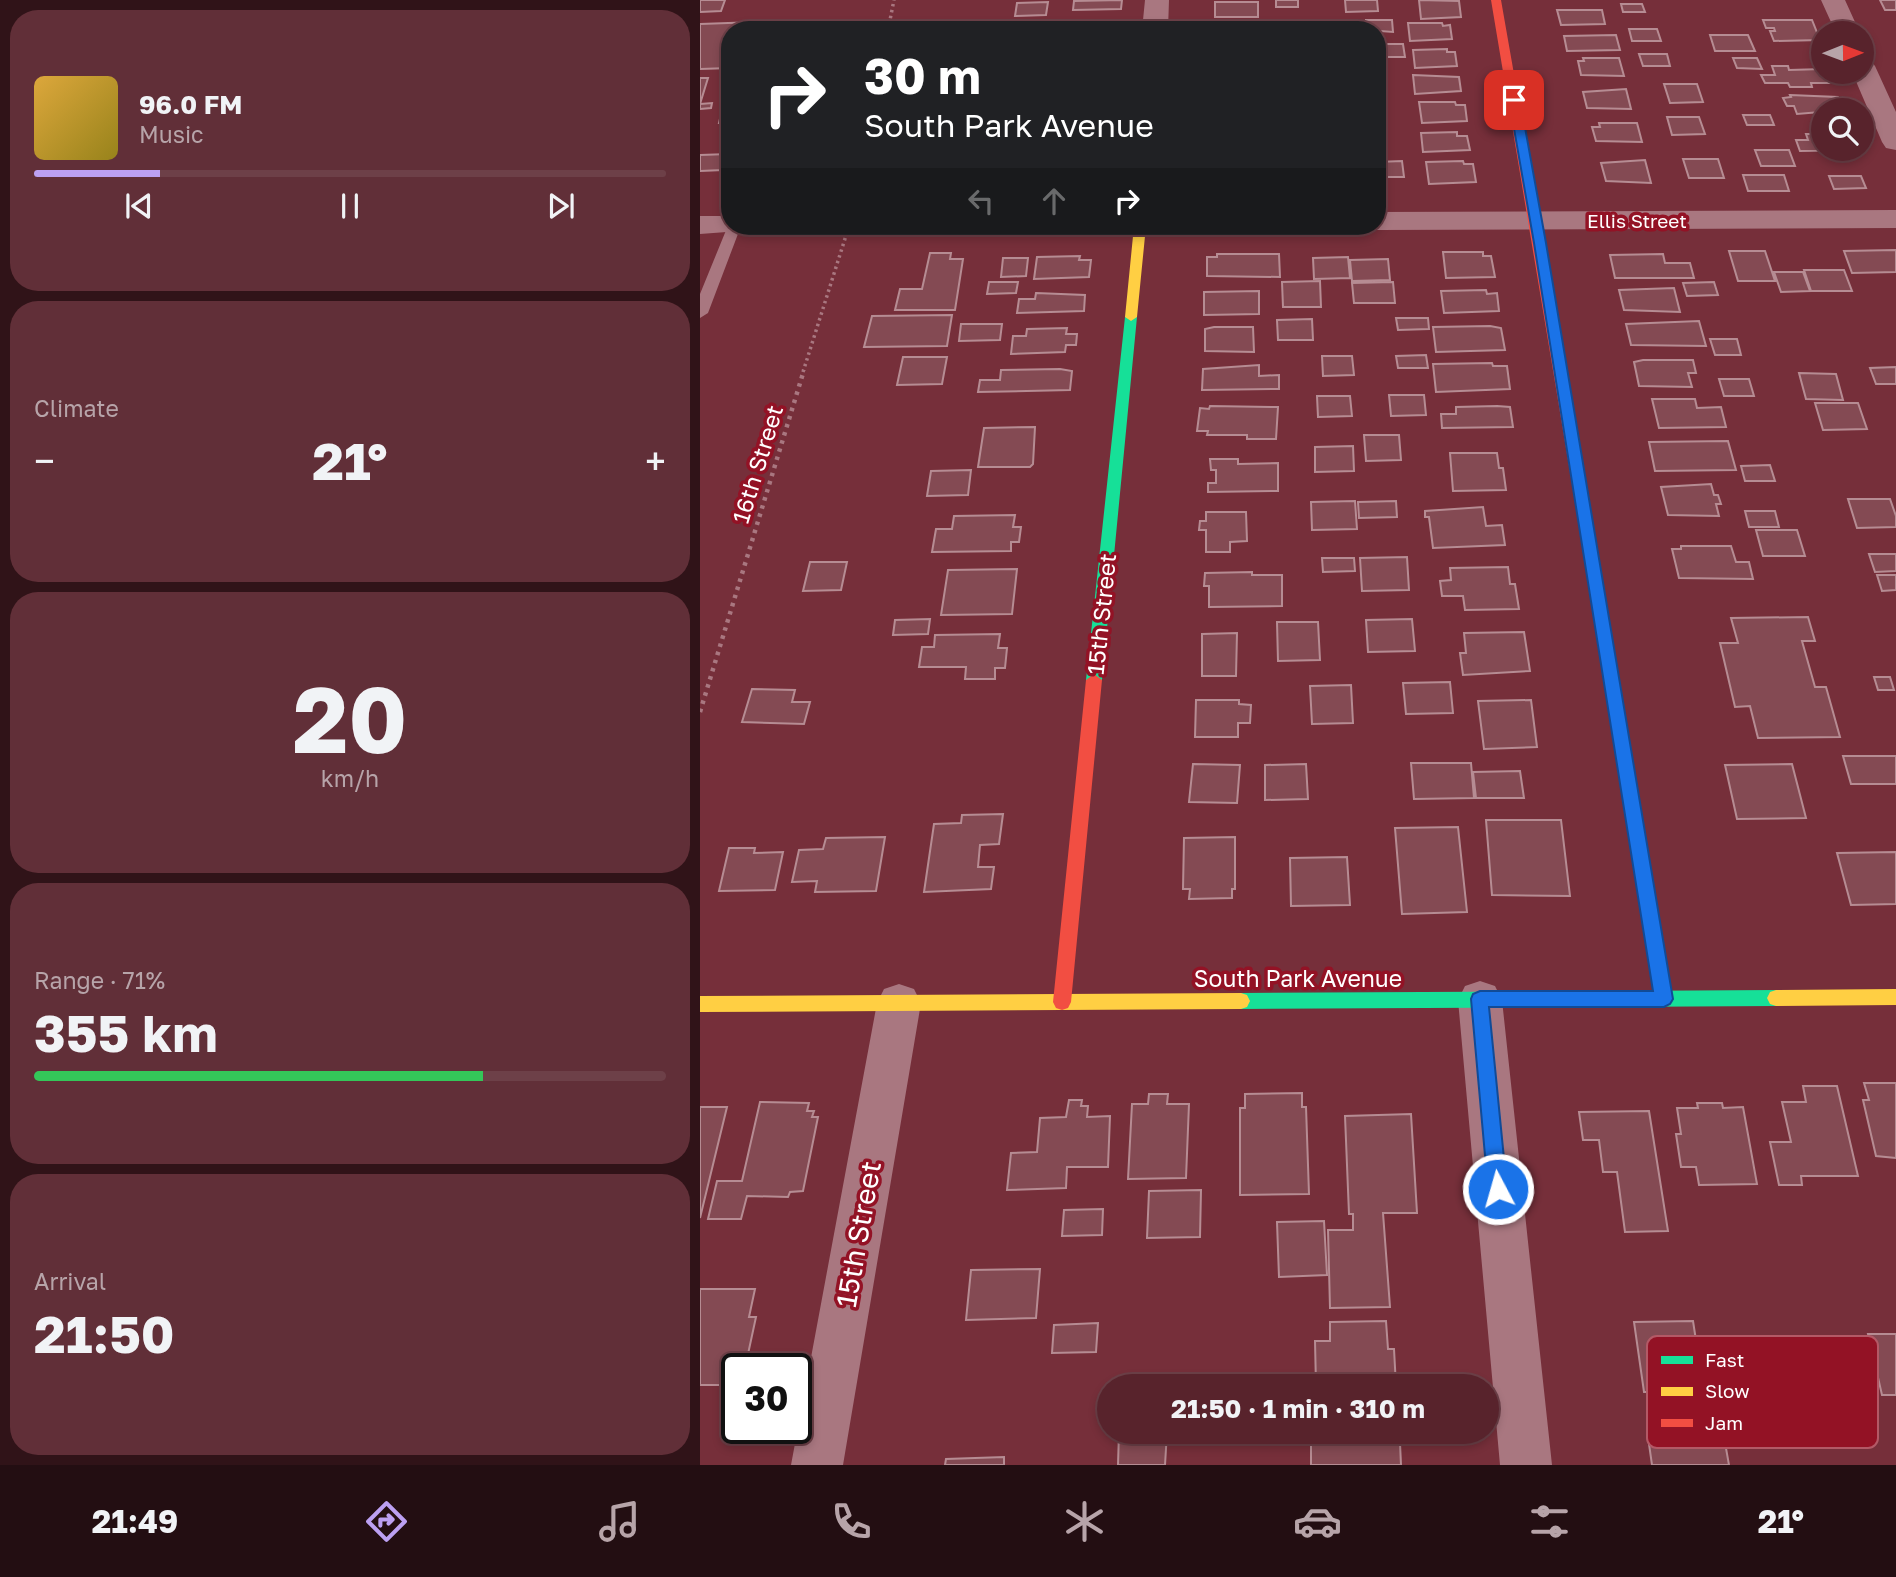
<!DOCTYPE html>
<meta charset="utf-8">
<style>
body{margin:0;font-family:"Golos Text",sans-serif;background:#612f38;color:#f1f3f6;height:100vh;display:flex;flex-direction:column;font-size:26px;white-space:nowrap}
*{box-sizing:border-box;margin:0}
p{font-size:23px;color:#b7a4a9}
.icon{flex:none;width:38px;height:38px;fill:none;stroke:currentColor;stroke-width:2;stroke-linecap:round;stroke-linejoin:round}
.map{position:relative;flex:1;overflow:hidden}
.panel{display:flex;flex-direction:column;gap:10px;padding:10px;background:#301318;width:700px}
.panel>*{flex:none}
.hud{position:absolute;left:21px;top:21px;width:665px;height:214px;border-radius:28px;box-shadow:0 4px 10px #0003,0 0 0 2px #6d4048;background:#202124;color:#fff;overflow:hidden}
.needle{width:46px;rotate:89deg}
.controls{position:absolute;left:1111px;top:21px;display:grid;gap:14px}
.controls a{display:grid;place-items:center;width:63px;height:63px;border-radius:50%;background:#58232c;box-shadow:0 4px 10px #0003,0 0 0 2px #6d4048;font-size:35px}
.speed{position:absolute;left:21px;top:1353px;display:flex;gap:14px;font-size:35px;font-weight:700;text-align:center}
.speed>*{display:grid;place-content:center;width:91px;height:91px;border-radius:50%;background:#58232c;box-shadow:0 4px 10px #0003,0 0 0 2px #6d4048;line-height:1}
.speed .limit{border:4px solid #111;border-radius:10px;background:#fff;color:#111}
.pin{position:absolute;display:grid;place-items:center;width:60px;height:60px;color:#fff;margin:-30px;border-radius:14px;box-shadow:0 4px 10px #0006}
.me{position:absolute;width:77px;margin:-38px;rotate:354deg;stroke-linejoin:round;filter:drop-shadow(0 0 5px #0008)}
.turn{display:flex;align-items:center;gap:24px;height:147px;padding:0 28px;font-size:32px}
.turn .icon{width:91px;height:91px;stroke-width:2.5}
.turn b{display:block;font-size:49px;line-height:60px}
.lanes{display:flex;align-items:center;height:66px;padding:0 28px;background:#0003;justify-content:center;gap:35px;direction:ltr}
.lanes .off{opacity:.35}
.big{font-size:52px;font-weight:700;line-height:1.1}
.panel .widget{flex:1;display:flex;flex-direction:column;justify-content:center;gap:10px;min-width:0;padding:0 24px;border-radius:28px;background:#612f38}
.panel .dial{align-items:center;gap:0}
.dial b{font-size:91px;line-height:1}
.song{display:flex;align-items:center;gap:21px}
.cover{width:84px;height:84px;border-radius:10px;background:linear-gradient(135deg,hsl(40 70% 55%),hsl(50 70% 35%))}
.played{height:7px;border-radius:4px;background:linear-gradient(90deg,#bca0f2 20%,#6d4048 20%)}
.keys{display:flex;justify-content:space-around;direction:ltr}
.heat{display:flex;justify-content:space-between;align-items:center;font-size:38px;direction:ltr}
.charge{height:10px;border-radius:5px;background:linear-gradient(90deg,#34c759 71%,#6d4048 0)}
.trip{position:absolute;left:397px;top:1374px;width:402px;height:70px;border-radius:35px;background:#58232c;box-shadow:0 4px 10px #0003,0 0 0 2px #6d4048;font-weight:700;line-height:70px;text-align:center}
.menu{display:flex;height:112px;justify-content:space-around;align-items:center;background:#230e12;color:#b7a4a9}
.menu .icon{width:49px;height:49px}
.menu .active{color:#bca0f2}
.menu b{font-size:32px;color:#f1f3f6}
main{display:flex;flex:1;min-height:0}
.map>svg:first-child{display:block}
</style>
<main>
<section class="panel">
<div class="widget">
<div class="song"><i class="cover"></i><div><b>96.0 FM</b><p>Music</p></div></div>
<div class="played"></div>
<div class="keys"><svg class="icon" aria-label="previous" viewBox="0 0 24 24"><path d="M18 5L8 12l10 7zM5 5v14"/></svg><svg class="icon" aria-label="pause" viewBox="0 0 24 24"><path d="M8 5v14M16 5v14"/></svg><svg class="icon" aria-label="next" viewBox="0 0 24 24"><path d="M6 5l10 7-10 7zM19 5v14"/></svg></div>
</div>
<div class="widget"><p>Climate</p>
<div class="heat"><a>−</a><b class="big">21°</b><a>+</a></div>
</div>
<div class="widget dial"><b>20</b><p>km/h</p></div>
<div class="widget"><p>Range · 71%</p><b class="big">355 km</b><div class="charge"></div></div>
<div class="widget"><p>Arrival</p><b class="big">21:50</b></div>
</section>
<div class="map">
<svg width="1196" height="1465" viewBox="0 0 1196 1465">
<rect width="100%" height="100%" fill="#762f3a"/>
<path fill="#844a53" stroke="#b68c93" stroke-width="2" d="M0,0H25L21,11L0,12Z
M422,0L421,9L373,10L374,1Z
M576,0H598V7H576Z
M645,0H677L678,11L646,12Z
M719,0L759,1L761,17L721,19Z
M1180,0H1196V10H1185Z
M348,2L346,15L315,16L317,3Z
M515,2H558V17H515Z
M921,4H942L945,12H923Z
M857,10H902L905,24L861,25Z
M322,20H346L345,30H321Z
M666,20H692L693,32L667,30Z
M1063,20H1112L1120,40L1074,41L1070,31H1075L1074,28H1066Z
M84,21L82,30H30V68L0,69V24Z
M708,23H742L743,26L750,25L752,39L710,41Z
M411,24V27H418V30H378V25Z
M577,25H608V30H577Z
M929,29H957L961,41H932Z
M916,35L920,50L867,51L864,36Z
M1010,35H1048L1055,51H1015Z
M677,44H703L705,57H677Z
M747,49V52H755L757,66L715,68L713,50Z
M939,54H967L970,66H943Z
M883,58H919L924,76L881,75L878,61H884Z
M1033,58H1057L1062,69L1037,68Z
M1072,66H1088L1089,70L1123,69L1129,83H1111L1112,87H1090L1088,83H1065L1061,75H1075Z
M713,75L759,77L761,91L715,94Z
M0,78H8L0,104L12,103L11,108L0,109Z
M964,84H997L1003,102L970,103Z
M926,89L931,109L887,108L883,92Z
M1090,95L1138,97L1144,110L1097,114L1094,106H1087L1083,98L1091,97Z
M719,102H755L756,105H765L767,121L722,123Z
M30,105V123H19L23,106Z
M1043,115H1070L1074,125H1047Z
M967,117H999L1005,134L972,135Z
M899,123H937L942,142L896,141L892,127H900Z
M686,128L687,143L677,144V129Z
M757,132V136H767L770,150L723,152L721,133Z
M1106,134H1124V149L1163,150L1100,151L1096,140H1108Z
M1055,150H1089L1095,166H1061Z
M28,154L23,170L0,171V155Z
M983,159H1018L1024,178H989Z
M945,160L951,183L906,181L901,163Z
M702,161L704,177H677V162Z
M763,161L764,164H773L776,182L729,184L726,162Z
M1043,175H1084L1089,191H1048Z
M1129,176H1161L1166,188L1134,189Z
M1196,250V272L1152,273L1144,251Z
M1029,251H1065L1075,281H1038Z
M743,252H783V256H791L795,277L746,278Z
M230,253H251L250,259H263L255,310H195L200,289H222Z
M517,254H579L580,277L507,276V257H517Z
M963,254L965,263H990L994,278H915L910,255Z
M380,256L379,260H391L389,277L334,279L337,257Z
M648,257L650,278L614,279L613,258Z
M303,258H328L326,276L301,277Z
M688,259L690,280L652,281L650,260Z
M1104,270H1144L1152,291H1111Z
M1074,272H1103L1110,291L1081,292Z
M620,281L621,307H583L582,282Z
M289,282H318L316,293L287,294Z
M693,282L695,303H654L652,283Z
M1014,282L1018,295L987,296L983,283Z
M974,288L980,312L924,310L919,290Z
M786,290L787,294L797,293L799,311L744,313L741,291Z
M559,291V314L504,315V292Z
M336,293L385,295L384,311L317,313L319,299H335Z
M252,315L247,346L164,347L172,316Z
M696,318H728L729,329L698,330Z
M612,319L613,340H578L577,320Z
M999,321L1006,346L931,345L926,324Z
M261,324H302L300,340L259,341Z
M790,326L801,328L805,350L736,352L733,327Z
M514,327H553L554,352L505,351V329Z
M367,328L366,334H377L376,345H366L365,352L311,354L313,336H326L327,329Z
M1010,339H1037L1041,355H1015Z
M726,355L728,368H698L696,356Z
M622,356H652L654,375L623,376Z
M203,357H247L242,384L197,385Z
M943,360H993L996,373H988L992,387L939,386L934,362Z
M792,363L793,366H807L810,389L736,392L733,364Z
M559,365V376L579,375V389L502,390L503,369Z
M1196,367V384H1176L1170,368Z
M360,369L372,371L370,390L278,392L280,380H300L301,370Z
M1099,373L1136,374L1143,400L1106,399Z
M1019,379H1049L1054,396H1024Z
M689,395H724L726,415L691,416Z
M617,396H650L652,416L618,417Z
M952,399H995L997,408L1021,407L1026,427L959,428Z
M1115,403H1158L1167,429L1123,430Z
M510,406L578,407L576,439H547V435H507L508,431H497L500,408L509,409Z
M797,406L810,407L813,427L742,428L741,414H756V407Z
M335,427L333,464L330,467H278L284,428Z
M664,435H699L701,460L666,461Z
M1028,441L1036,470L955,471L949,442Z
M653,446L654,471L615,472V447Z
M750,453H797L799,468H803L806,490L753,491Z
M510,459H538V464L578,463V491L508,492V483H516V470H511Z
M1070,465L1075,481H1045L1041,466Z
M271,470L268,495L227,496L231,471Z
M1011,484L1014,495H1018L1021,504H1016L1019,516L968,515L961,487Z
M1148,499H1190L1196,516V527L1157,528Z
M655,501L657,529L612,530L611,502Z
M696,501L697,517L659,518L658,502Z
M783,507L786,526L802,525L805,545L733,548L729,517H725V511Z
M1045,511H1075L1079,527H1049Z
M506,512H546L547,541L530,542V552H506V530H499L500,521H506Z
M315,515L313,527H321L319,542H311V551L232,552L236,529H252L254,516Z
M1056,530H1097L1105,556H1063Z
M981,546H1031L1036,562H1049L1053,579L979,578L972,549H981Z
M1169,554H1196V571L1175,572Z
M707,557L709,590L662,591L660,558Z
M622,558H654L655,571L623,572Z
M110,562H147L141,590L103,591Z
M808,567L810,584H815L819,609L765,610L763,596H742L740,581L751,580L750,568Z
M317,569L312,614L241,615L248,570Z
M552,572V575H582V606L509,607V586H504L505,573Z
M1177,575H1196V590L1182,591Z
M1108,617L1115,641H1102L1115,687H1126L1140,737L1058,738L1050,706L1035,707L1020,643H1038L1031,618Z
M230,619L228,634L193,635L195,620Z
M712,619L715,651L668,652L666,620Z
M577,622H618L620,660L578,661Z
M824,632L830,671L763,675L760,653H766L764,633Z
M537,633L536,676H502V634Z
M300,634L298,648H307L305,668H295V679H265L266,667H219L222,647H234L235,635Z
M1174,677H1190L1194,690H1178Z
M750,682L753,713L706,714L703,683Z
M651,685L653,723L612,724L610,686Z
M52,689L95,690L92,702H110L104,724L42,722Z
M496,700H539V704L551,705L550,723H538V737H495Z
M831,700L837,747L784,749L778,701Z
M1143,756H1196V784H1151Z
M711,763H771L774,798L714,799Z
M493,764L540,765L537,803L489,802Z
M606,764L608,799L565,800V765Z
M1092,764L1106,818L1037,819L1025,765Z
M820,771L824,798H776L773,772Z
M303,814L299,844L280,845L278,867H294L291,889L224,892L234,824L261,823L262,815Z
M786,820H861L870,896L792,895Z
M758,827L767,912L702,914L695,828Z
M185,837L176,891L115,892L117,881L92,882L99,850L123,849L126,838Z
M535,837V889H532V898L489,899L490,889H483L484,838Z
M29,848H55L54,853L83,852L75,890L19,891Z
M1196,852V904L1151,905L1137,853Z
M647,857L650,905L591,906L590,858Z
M1164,1083H1196V1158L1176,1156L1163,1100H1169Z
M1103,1086H1137L1158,1176H1101L1102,1185H1079L1070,1142H1091L1082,1102H1106Z
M602,1093V1107H606L609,1194L540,1195V1108H545V1094Z
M449,1094H468L467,1104H489L486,1178L428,1179L432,1104H448Z
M369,1100H382L381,1106H388L387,1117L410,1116L408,1167H367L366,1188L307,1190L311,1153L337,1152L340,1118L366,1117Z
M60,1102L109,1103L107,1111H114L112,1117H118L103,1191L90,1192L88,1197L47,1196L41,1219H8L17,1181H42Z
M997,1103H1022L1023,1108L1043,1107L1057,1184L999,1185L996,1167H981L976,1134H981L977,1108H998Z
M0,1107H27L0,1218Z
M949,1111L968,1231L925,1232L917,1172H903L899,1140H883L879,1112Z
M711,1114L717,1213H683L690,1307L630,1308L628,1230H653V1214H649L645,1116Z
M501,1190L500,1237L447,1238L449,1191Z
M403,1209L402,1235L362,1236L364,1210Z
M624,1221L627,1275L579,1277L577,1222Z
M340,1269L336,1318L266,1320L271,1270Z
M0,1289H55L49,1317H56L45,1368H37L35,1385H0Z
M686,1321L688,1349H694L696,1386H616L615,1341H630V1322Z
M993,1321L1004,1392H944L934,1322Z
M398,1323L396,1352L352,1353L354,1325Z
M1168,1334H1196V1395H1182Z
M419,1432H467L465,1465H418Z
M948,1437H1024L1029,1465H952Z
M700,1443L701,1465H611V1444Z
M304,1457V1465H245L246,1459Z"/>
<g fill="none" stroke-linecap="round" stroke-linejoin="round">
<path stroke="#a97780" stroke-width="3.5" stroke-dasharray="2.5 3.5" stroke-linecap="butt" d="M188,30L194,0
M103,372L149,226"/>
<path stroke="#a97780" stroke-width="4.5" stroke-dasharray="3.5 5" stroke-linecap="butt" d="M0,712L104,370"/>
<path fill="#a97780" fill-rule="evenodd" d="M29,223L30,226H41L8,313L0,318V294Z"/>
<path fill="#a97780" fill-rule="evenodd" d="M445,0H469L468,30H442Z
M1121,0H1145L1160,33H1136Z
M1162,58L1171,61L1175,66L1196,112V150L1186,148L1182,142L1152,72H1162Z
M1196,210V228L677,230L666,226H677V212Z
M0,216H30V226H44L40,231L0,234Z
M780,981L795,986L802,1000L852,1465H800L758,1000L765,986Z
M199,984L214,989L221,1003L143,1465H91L177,1003L184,989Z"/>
<path fill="#16e098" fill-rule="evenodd" d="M431,313L437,317L402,680L394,686L386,680L425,317Z
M1076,990L1082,992L1085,998L1082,1004L1076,1006L541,1009L535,1007L532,1001L535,995L541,993Z"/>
<path fill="#ffcf43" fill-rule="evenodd" d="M434,226H446L437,317L431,321L425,317Z
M881,491L888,496L973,999L970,1005L964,1007L958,1005L955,999L874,496Z
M1196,989V1005L1076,1006L1070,1004L1067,998L1070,992L1076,990Z
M541,993L547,995L550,1001L547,1007L541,1009L0,1012V996Z"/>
<path fill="#f24e42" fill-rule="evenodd" d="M791,0H801L888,496L881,501L874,496Z
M394,674L402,680L371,1002L368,1008L362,1010L356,1008L353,1002L386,680Z"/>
</g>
<path fill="#1a73e8" stroke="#114b97" stroke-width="2" d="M814,97L820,100L846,243L973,999L970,1004L964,1007H789L807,1189L805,1196L798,1199L791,1196L788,1189L771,999L773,994L780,991H953L834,243L809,100Z"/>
<g text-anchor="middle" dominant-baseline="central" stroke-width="7" stroke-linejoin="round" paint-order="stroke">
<g font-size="19" fill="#fff" stroke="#931225">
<text x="937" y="220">Ellis Street</text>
</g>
<g font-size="23" fill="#fff" stroke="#931225">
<text transform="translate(57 464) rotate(-73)">16th Street</text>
<text transform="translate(401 614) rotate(-84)">15th Street</text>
<text x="598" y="978">South Park Avenue</text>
</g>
<g font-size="28" fill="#fff" stroke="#931225">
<text transform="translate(158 1234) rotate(-80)">15th Street</text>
</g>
</g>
<rect x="947" y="1336" width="231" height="112" rx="10" fill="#931225" stroke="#b35966" stroke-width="2"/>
<rect x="961" y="1356" width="32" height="8" fill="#16e098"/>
<rect x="961" y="1387" width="32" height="9" fill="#ffcf43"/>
<rect x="961" y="1419" width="32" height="8" fill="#f24e42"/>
<g font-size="19" fill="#fff">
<text x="1005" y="1367">Fast</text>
<text x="1005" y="1398">Slow</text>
<text x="1005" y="1430">Jam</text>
</g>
</svg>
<div class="controls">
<a><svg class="needle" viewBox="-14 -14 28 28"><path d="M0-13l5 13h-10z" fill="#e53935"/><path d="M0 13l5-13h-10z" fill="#b7a4a9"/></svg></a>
<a><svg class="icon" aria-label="search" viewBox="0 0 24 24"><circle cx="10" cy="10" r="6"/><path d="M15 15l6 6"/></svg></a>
</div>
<div class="speed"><div class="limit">30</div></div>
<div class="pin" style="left:814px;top:100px;background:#d93025"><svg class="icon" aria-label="arrive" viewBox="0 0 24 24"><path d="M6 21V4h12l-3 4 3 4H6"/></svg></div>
<svg class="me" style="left:798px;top:1189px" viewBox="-20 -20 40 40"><circle r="17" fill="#1a73e8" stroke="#fff" stroke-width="3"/><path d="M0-11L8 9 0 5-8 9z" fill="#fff"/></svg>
<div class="trip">21:50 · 1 min · 310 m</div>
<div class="hud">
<div class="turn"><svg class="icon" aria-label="right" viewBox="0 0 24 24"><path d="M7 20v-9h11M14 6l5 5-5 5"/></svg><div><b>30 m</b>South Park Avenue</div></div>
<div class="lanes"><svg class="icon off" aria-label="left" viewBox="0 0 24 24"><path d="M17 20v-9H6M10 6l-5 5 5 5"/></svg><svg class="icon off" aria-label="ahead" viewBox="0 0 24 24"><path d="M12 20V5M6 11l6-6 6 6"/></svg><svg class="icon" aria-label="right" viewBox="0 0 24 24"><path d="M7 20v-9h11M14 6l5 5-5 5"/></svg></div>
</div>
</div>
</main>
<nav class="menu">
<b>21:49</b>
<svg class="icon active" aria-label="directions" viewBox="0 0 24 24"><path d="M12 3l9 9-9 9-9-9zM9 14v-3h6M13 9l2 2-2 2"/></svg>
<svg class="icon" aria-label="music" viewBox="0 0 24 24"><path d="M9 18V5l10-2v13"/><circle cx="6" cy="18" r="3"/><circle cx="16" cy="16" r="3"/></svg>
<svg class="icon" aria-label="phone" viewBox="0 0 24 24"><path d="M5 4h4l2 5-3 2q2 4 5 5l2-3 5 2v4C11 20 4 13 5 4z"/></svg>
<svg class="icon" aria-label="climate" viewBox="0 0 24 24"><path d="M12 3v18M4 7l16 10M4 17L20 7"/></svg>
<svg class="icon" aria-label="car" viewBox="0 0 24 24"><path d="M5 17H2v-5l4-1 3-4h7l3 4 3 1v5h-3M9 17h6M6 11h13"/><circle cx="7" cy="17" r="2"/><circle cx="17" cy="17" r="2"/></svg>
<svg class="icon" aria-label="filters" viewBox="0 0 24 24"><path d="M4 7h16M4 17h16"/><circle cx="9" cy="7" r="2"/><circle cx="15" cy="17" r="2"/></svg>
<b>21°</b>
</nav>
